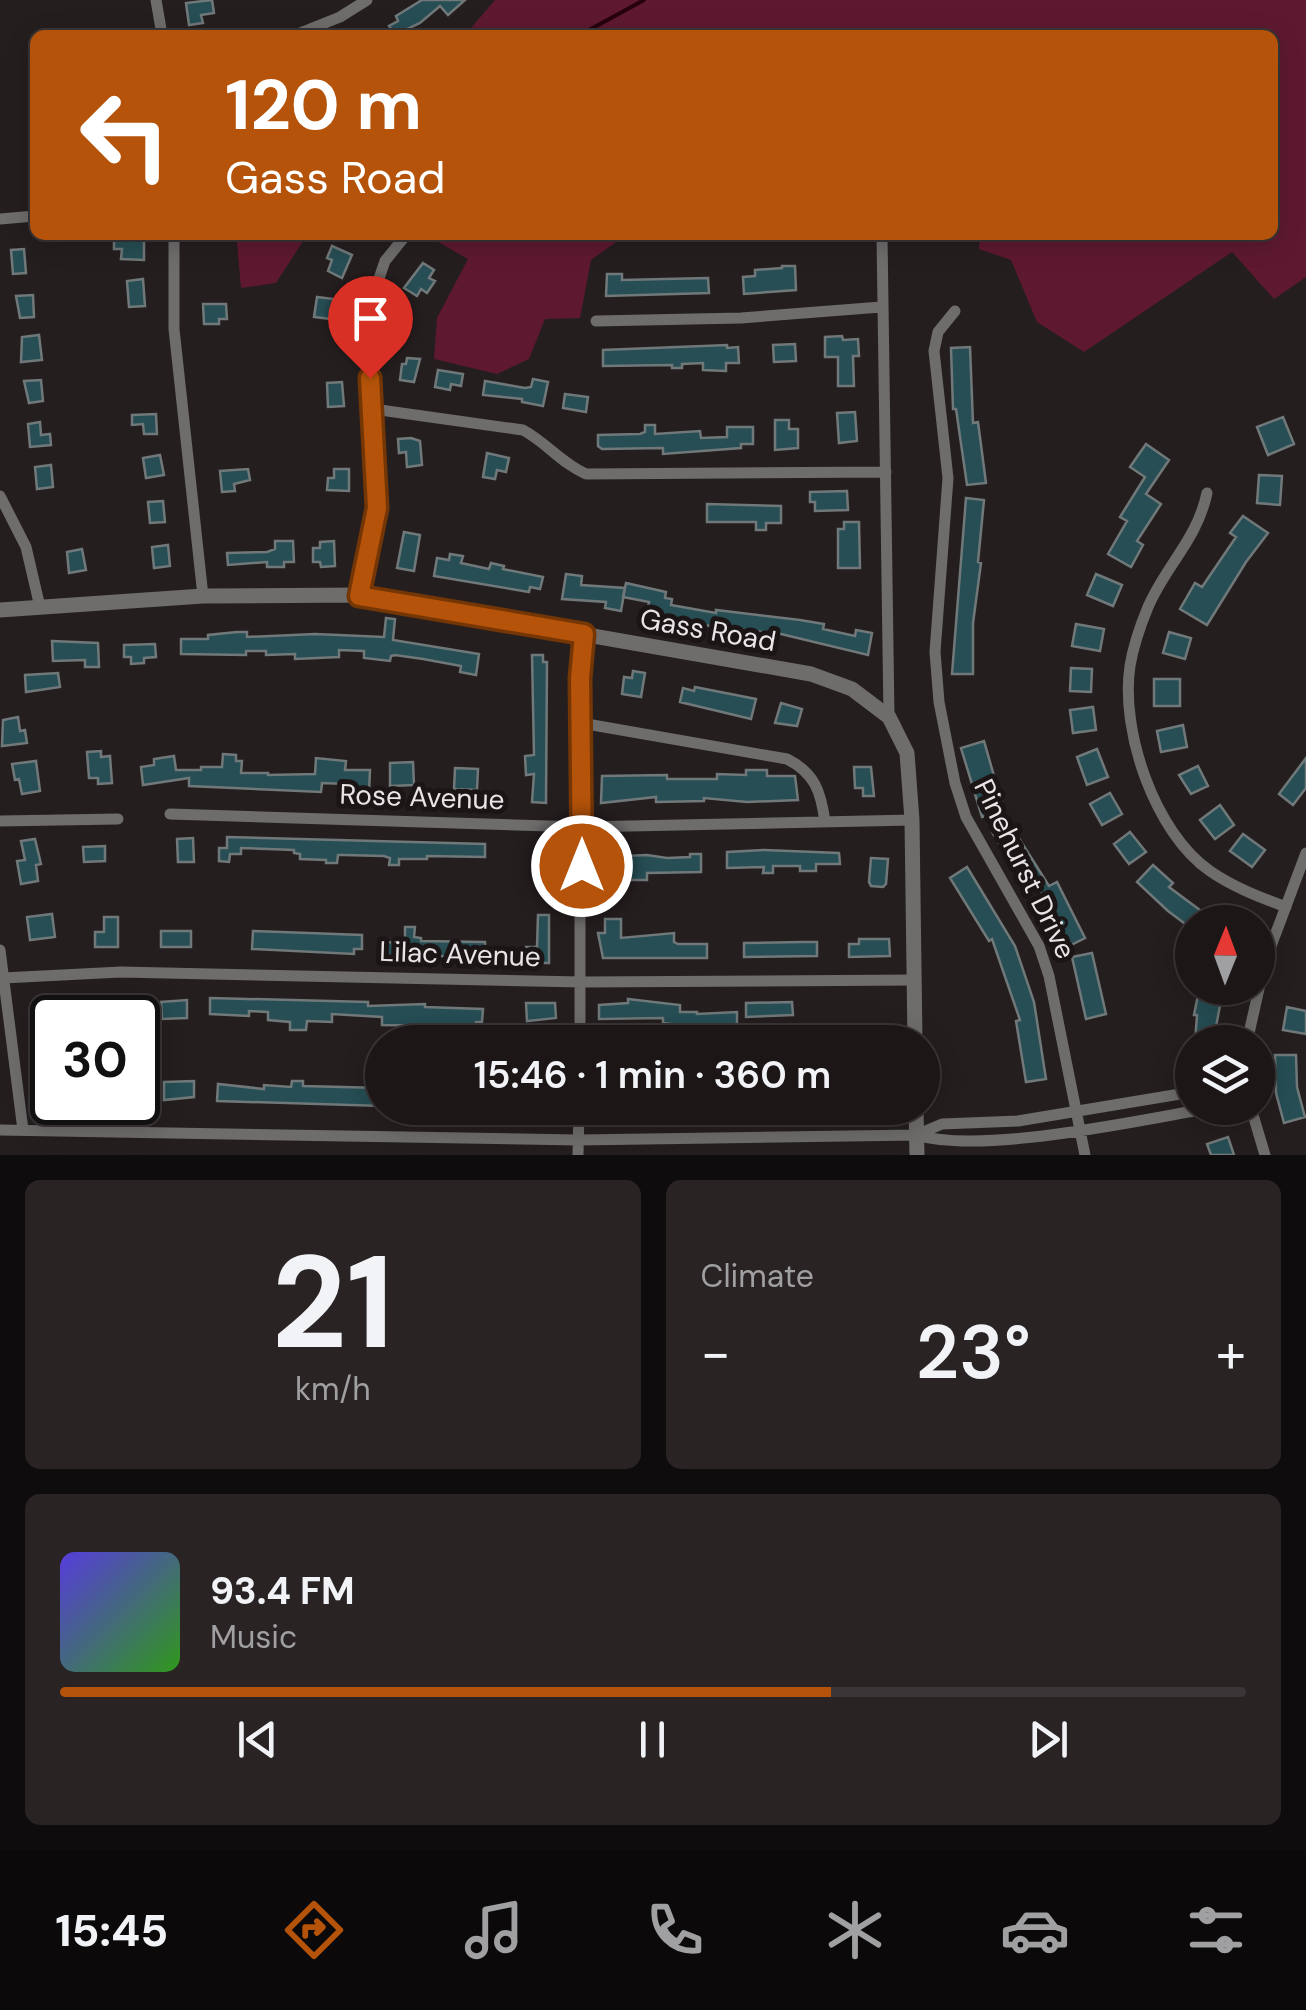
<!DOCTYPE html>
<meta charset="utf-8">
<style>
body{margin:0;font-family:"DM Sans",sans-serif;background:#292324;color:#f1f3f6;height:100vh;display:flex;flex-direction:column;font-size:38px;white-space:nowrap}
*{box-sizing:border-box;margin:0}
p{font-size:32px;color:#a09fa1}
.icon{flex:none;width:55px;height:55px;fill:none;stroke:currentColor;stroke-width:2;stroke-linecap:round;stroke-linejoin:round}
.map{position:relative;height:1155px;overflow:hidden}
.panel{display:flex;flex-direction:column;gap:25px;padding:25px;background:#0f0c0d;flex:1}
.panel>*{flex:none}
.banner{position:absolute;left:30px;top:30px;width:1248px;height:210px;border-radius:15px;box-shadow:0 5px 25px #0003,0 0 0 2px #3a3536;background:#b45309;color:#fff;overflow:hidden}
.needle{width:65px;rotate:1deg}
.tools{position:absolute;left:1175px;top:905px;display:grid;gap:20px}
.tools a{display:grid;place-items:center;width:100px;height:100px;border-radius:50%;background:#1c1617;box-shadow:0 5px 25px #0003,0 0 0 2px #3a3536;font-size:50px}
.speed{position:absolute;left:30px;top:995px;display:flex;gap:20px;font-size:50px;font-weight:700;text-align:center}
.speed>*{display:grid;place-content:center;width:130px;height:130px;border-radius:50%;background:#1c1617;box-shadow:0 5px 25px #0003,0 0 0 2px #3a3536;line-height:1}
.speed .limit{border:5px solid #111;border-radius:15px;background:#fff;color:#111}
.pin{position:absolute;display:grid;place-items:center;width:85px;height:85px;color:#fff;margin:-102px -42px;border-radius:50% 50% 50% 0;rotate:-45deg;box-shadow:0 0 10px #0007}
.pin .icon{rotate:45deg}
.me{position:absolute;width:110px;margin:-55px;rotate:0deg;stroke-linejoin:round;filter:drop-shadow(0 0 8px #0008)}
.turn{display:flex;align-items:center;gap:35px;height:210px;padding:0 30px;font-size:45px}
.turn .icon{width:130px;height:130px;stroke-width:2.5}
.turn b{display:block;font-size:70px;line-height:85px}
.big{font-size:75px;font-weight:600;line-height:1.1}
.panel .tile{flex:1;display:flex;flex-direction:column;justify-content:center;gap:15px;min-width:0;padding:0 35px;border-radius:15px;background:#292324}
.panel .dial{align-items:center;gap:0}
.dial b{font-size:130px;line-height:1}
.song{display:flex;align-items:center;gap:30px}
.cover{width:120px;height:120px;border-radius:15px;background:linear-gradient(135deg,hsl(250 70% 55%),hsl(110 70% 35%))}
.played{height:10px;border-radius:5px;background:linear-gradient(90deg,#b45309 65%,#3a3536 65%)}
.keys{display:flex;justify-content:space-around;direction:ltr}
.heat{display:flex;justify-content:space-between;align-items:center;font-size:55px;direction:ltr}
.panel .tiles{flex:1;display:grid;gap:25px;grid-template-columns:1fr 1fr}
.tile:last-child{grid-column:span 2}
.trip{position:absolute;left:365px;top:1025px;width:575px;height:100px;border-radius:50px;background:#1c1617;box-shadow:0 5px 25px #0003,0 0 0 2px #3a3536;font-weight:600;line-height:100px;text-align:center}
.menu{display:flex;height:160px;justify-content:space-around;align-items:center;background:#0b0909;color:#a09fa1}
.menu .icon{width:70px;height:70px}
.menu .on{color:#b45309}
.menu b{font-size:45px;color:#f1f3f6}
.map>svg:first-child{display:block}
</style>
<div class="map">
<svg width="1306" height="1155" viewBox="0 0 1306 1155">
<rect width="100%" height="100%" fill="#251e1f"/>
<path fill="#5e1930" d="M495,0H1306V277L1274,299L1232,252L1084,352L1037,322L1011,260L979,249L980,235H1272V35H465Z
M245,235H307L276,283L241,288L237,243Z
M426,235H626L591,260L580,318L545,319L529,359L497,374L434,359L437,318L468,259Z"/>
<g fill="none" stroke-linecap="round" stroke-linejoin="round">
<path stroke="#26000d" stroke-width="4" d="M580,35L644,0"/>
</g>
<path fill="#264e54" stroke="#707879" stroke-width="2.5" d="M212,0L214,13L201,15L203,23L189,25L186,3Z
M422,0H465L448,15L440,6L420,23L395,35L389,26L398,21L396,16Z
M122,237L144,238V260L121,259L122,249H114V238Z
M332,246L352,255L342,278L328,271L332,260L327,258Z
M24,249L26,273L13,274L11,250Z
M423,263L434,270L429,278L435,281L427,293L421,289L417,296L404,288Z
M782,266H795L796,290L744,294L743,277L755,276V270L782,268Z
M607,274H622V280L708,278L709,293L606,296Z
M143,279L145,306L129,307L127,281Z
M33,295L34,317L20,318L16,296Z
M317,297L334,299L331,319L314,317Z
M203,304H226L227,319H219V324H204Z
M39,335L42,360L21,362L22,337Z
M842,336L843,340L858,339L859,356H853L854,386H838V357H825V337Z
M795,344L796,361L774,362L773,345Z
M727,345V348L738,347L739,363H726V371L703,370V363L682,364V368H672V365L603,366V350Z
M970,347L973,423L978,422L986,483L967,485L956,409H953L951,348Z
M407,358L420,359L414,382L400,380L402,364H406Z
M438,370L463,374L461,386L451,384L450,390L435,387Z
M533,379L548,382L543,406L522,402V399L483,395L485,381L525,388L531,387Z
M41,380L43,401L29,403L24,381Z
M342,382L344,406L328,407L327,383Z
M565,394L588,397L586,412L563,408Z
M855,412L857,441L839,443L837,413Z
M156,414L157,434H144L143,424L132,425V415Z
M1283,417L1294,444L1268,455L1257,427Z
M775,420H789V429H798V448L775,450Z
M40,422L41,435L50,434L51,445L30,447L28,424Z
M645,425H655V434L700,431L701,438L727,437V427H753V444H741V448L663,454V448L602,449L598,446V435L640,434L645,432Z
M411,438L420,441L422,465L407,467L406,452L399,453L398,439Z
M1146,444L1169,460L1146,494L1161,504L1137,541L1143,545L1131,567L1108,554L1127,521L1120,517L1145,477L1130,467Z
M487,453L509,458L506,472L497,470L495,479L483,477Z
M160,455L164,475L146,478L143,458Z
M51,465L53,487L37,489L35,467Z
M248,469L250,480L234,484L235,491L222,492L220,471Z
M334,469H349V491L327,490L328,478H334Z
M1259,475L1282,476L1280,505L1257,503Z
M847,491L848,510L815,511V502H810V492Z
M966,498L984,500L978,562L981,563L973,623V674H952Z
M163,501L165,522L150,523L148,502Z
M707,504L781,506V523H766V530H756V522H707Z
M1243,516L1268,533L1246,562L1207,625L1180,609L1195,583L1202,587L1236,537L1230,533Z
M844,522H859L860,568H838V529H844Z
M404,532L420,535L414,571L397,568Z
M275,541H293L294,562H284V567H267V562L228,565L227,553L267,552L275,549Z
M334,541L335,566L321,567L320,562H313V548H320V542Z
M168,545L170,566L154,568L152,547Z
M82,549L86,570L69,573L67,552Z
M450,554L463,556L461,563L489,569L491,563L504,566L503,569L543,577L540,589L530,587L529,592L434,576L437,558L449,560Z
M566,574L582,576L581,585L625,588L621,611L605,608L606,602L562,599Z
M1096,574L1122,585L1113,606L1087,595Z
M626,583L666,592L665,598L672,599L671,605L716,613V610L800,620L824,624L823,629L855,636L856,630L872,633L868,655L781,634L734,629V631L647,613L649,602L623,597Z
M386,618L395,619L393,640L479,654L476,675L460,672L461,666L423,659L395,655L391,656L390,661L364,658V651L339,650V657L295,659V654L266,655V651H246V655L181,654V639H208V635L237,632H247V637L315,634L384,637Z
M1076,624L1104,629L1100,651L1072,646Z
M1169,632L1191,638L1185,659L1163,653Z
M52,641L98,643L99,667H85V660L53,661Z
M155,644L156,657L144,658V663L131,664V657H124V645Z
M532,655H543V662H547L546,803L532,802L534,774L526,775L525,756L534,755Z
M1071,668L1092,669L1091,692L1070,691Z
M633,671L645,673L641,697L622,694L624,677L632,678Z
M58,673L60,687L26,692L25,675Z
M1154,679H1180V706H1154Z
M695,687L756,699L751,719L680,702L683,688L694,691Z
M781,703L802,709L797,726L775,723Z
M1093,707L1096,730L1073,733L1070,710Z
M18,717L20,731L25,730L27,743L2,746L3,720Z
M1183,725L1187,747L1161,752L1157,731Z
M984,741L1004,811L982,817L961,748Z
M1097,749L1108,777L1087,785L1077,757Z
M101,751V757L110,756L112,783L98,784V778H89L87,752Z
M223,754L236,755V761H242L241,773H268V775L315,774L316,758L346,761L345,770H370L369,793H356V788L347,787V784L322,783L321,792L189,786V778L143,785L141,767L154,765V759L174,756L176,770H201V767H222Z
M1306,758V788L1293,805L1279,794Z
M36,761L40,791L22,794L19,779L15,780L12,764Z
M413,762L414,785L390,786V763Z
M1198,766L1208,786L1191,794L1179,775Z
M854,767H871L874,796H863V788H855Z
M455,768L478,769L477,790L454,789Z
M746,770H767V776H795L798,800L747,802L704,798V801L656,802V797L601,803L602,776L667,775V779H717V774L746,775Z
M1110,793L1122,814L1102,825L1090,804Z
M1220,805L1234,825L1215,839L1200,820Z
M1008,821L1049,886L1057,882L1085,938L1069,946L1033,877L1024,883L992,832Z
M1130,832L1146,852L1129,864L1114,844Z
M1243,834L1265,850L1252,867L1230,851Z
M227,837L485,844V857L427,856V859H399V865H389L390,858L384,856L343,855H338L337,863H326V860L300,859V854L294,853V850L241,848V854H230L229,862L219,861V848H227Z
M193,838L194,862H178L177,839Z
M35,839L41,864L36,865L38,881L21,884L17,861L25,860L21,841Z
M105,846V861L84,862L83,847Z
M764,850L839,853L840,864H816V871H800V866H773V873H763L764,867L727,868V852Z
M690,854H701V872L647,873V880H628V875L608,876V871H603V857L647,855L667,858L690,857Z
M871,858L888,859L886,884L883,887L871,886L869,882Z
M1153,865L1173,883L1169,887L1216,922H1192V929L1168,911L1137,882Z
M967,867L1015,946L1034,1002L1046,1079L1026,1082L1016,1021L1020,1020L992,939L989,941L950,878Z
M52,914L55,937L30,940L27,917Z
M538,915H549V963H526V947H537Z
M104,917H118V947H95V932H104Z
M605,919H621V938L674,933V942L678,944H707V958H603L598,933H605Z
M405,927H415L414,937L421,938V941L485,942V957L381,955L382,942L405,943Z
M161,931H191V947H161Z
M253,931L362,935V949H354V954L252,949Z
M859,939H889L890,956L849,957V944H859Z
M802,942H817V956L744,957V943Z
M1092,953L1106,1014L1086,1019L1072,957Z
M1199,990L1222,995L1215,1032L1217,1042H1195L1197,1015H1194Z
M210,998L368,1002V1006L425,1004V1007L483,1009L482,1022H476L475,1042L442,1037L443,1026L382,1025V1017L332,1014V1022L307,1021L306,1030H290V1022L268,1020V1012L249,1011V1016L210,1014Z
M628,999L680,1005V1012H697V1014L737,1012V1033H726V1029H696V1033H686V1026L663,1023V1018L599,1019V1005L628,1003Z
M187,1000V1018L162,1019L161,1002Z
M125,1001L137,1003L138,1018H103L102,1003Z
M792,1002L793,1015L746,1017V1003Z
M526,1003H555L556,1018L527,1021Z
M1287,1007L1306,1011V1034L1283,1030Z
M1275,1055H1296L1297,1087L1305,1117L1284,1123L1276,1093Z
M194,1081V1097L164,1100V1082Z
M292,1081H303V1086L382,1088V1106L217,1101L218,1084L264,1089V1085L291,1087Z
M608,1108H652L653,1117H608Z
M776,1108H817V1118L776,1119Z
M1228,1137L1234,1155H1211L1207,1144Z"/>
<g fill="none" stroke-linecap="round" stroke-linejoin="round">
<path stroke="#6f6c6c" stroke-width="11" d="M156,0L162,35
M295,35L340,17L367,0
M0,219L35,216
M174,235V329L203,596
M882,235L889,717
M955,311L938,332L934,351L948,478L935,652L939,702L955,783L966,817L1039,946L1049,976L1085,1155
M596,321L741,318L881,307
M373,409L523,430C547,443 561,463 586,474L886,472
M1207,493C1197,540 1166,565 1148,607C1141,624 1133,647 1130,666C1120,731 1155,833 1210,871C1233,887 1259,897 1286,907
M0,496L26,547L40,607
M359,595L377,508L366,316L385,261L406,235
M581,723L787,759C815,773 821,792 825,822
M170,814L581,827L912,820
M0,821L118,819
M0,950L23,1130
M3,978L121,972L582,982L915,980
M580,1042V678L584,634
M1247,1042L1265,962L1306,853
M1251,1108L1265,1155
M0,1130L578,1140L916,1135C985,1155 1137,1120 1212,1108
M916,1135L942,1124L1018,1121L1192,1092
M578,1155L579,1108"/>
<path stroke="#6f6c6c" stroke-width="15" d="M0,610L203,596L359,595L811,674L852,689L889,717L907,753L912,820L915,1042
M916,1108L917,1155"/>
</g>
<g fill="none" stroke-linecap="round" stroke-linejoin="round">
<defs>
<path id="route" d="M370,378L377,508L359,596L584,634L580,678L582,866"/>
</defs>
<use href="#route" stroke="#753606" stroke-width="25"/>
<use href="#route" stroke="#b45309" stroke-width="18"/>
</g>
<g text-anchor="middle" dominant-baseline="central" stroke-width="10" stroke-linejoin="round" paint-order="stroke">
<g font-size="28" fill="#e9e4e5" stroke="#1b1516">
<text transform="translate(708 630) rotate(10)">Gass Road</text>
<text transform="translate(422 797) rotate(2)">Rose Avenue</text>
<text transform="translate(1025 869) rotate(64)">Pinehurst Drive</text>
<text transform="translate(460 954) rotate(2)">Lilac Avenue</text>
</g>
</g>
</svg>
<div class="tools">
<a><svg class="needle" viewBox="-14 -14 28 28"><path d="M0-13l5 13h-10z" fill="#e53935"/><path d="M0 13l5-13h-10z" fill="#a09fa1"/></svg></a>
<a><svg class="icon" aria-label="layers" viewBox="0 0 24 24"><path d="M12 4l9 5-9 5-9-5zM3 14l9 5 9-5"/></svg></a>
</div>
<div class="speed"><div class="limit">30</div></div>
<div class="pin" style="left:370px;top:378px;background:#d93025"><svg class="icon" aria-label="arrive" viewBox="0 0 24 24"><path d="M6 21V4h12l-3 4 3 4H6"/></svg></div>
<svg class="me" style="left:582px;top:866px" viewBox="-20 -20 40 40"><circle r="17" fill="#b45309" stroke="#fff" stroke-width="3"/><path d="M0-11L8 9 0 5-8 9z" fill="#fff"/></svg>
<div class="trip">15:46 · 1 min · 360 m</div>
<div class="banner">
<div class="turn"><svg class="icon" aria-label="left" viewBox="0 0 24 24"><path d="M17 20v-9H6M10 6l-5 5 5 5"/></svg><div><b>120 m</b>Gass Road</div></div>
</div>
</div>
<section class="panel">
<div class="tiles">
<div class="tile dial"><b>21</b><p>km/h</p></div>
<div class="tile"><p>Climate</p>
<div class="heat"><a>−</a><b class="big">23°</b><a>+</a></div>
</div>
<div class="tile">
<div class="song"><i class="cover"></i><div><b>93.4 FM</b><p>Music</p></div></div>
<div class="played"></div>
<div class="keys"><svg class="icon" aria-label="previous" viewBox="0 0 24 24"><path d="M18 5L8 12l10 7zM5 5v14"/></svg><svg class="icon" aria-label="pause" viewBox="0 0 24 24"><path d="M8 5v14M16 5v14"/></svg><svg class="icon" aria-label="next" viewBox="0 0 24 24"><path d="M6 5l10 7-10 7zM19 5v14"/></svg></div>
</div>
</div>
</section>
<nav class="menu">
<b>15:45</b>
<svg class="icon on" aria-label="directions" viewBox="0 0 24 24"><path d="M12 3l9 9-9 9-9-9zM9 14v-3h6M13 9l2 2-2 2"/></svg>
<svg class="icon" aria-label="music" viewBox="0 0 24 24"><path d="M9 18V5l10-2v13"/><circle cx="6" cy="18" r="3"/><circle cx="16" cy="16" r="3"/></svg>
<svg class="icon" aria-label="phone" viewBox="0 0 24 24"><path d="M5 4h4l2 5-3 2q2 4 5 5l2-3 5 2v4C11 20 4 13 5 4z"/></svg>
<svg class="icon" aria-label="climate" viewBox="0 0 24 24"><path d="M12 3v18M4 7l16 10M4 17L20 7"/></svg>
<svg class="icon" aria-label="car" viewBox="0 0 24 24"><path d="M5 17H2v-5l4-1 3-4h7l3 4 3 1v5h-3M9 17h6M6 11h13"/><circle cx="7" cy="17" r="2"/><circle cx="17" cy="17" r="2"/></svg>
<svg class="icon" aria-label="filters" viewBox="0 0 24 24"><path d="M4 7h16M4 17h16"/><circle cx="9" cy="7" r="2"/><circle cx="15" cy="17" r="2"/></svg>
</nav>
